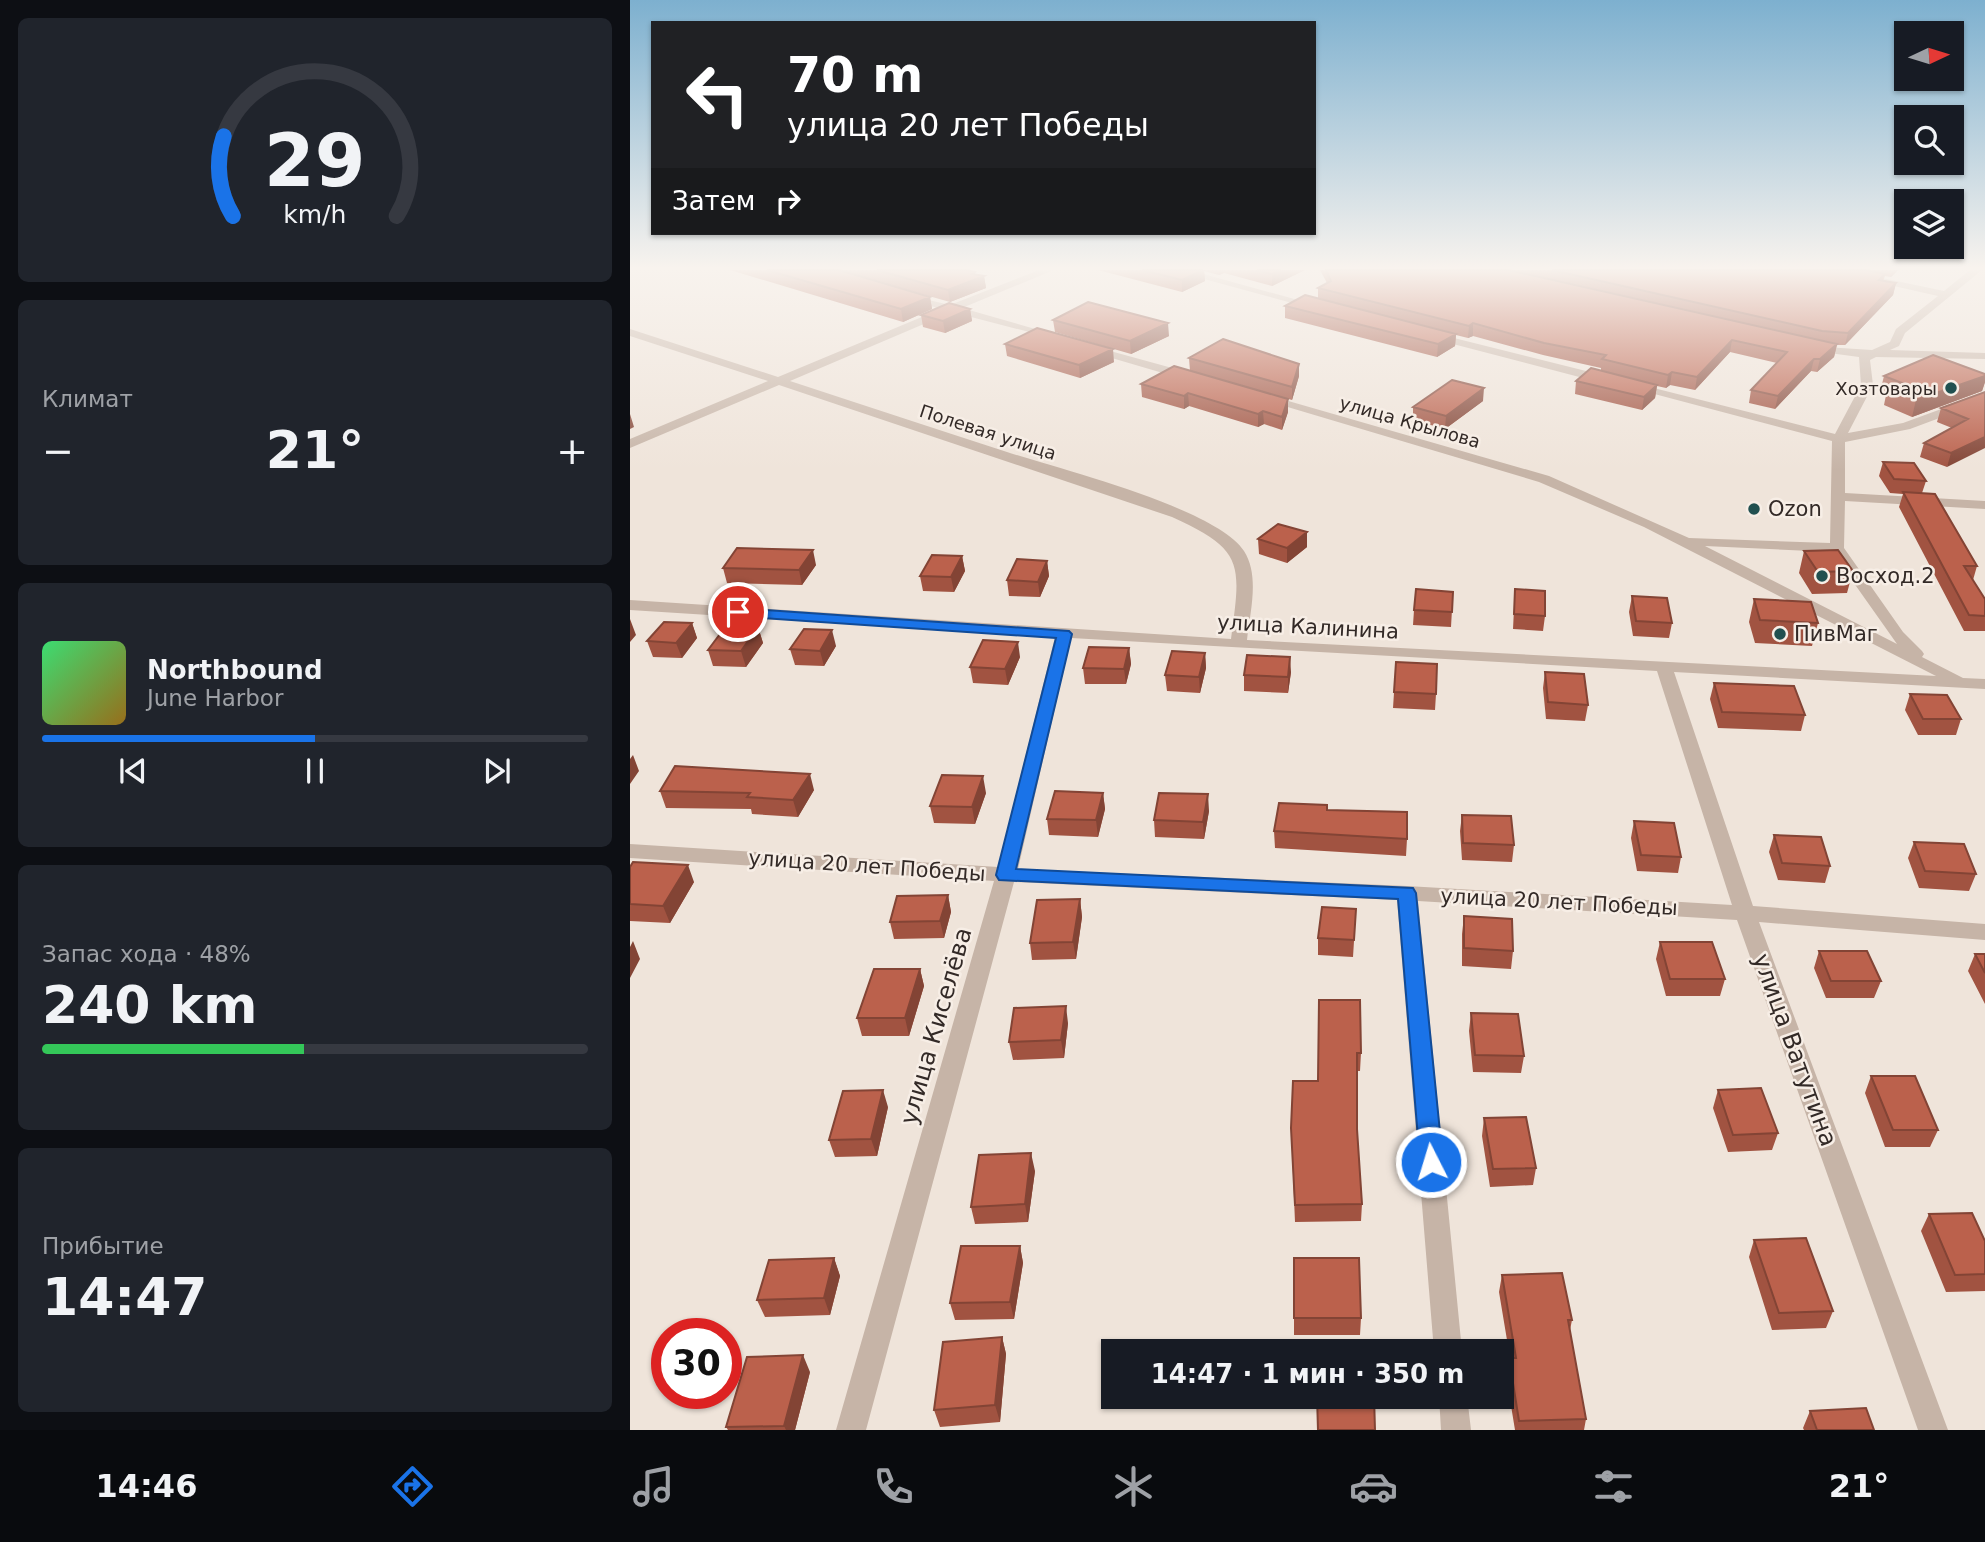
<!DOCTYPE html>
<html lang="ru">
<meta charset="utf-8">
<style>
body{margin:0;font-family:"DejaVu Sans",sans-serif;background:#20242c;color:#f1f3f6;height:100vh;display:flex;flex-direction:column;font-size:26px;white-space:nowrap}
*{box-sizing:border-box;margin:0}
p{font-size:23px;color:#9ea1a6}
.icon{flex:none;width:38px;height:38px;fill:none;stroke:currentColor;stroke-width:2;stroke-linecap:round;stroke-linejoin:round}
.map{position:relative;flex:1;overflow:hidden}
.details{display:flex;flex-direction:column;gap:18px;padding:18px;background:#0d0f14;width:630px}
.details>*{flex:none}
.top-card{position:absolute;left:21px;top:21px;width:665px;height:214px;border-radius:0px;box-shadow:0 2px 5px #0004;background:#202124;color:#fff;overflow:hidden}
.needle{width:46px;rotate:86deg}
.tools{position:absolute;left:1264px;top:21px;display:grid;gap:14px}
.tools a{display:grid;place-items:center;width:70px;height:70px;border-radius:0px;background:#171b24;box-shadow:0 2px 5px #0004;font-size:35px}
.speed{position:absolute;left:21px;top:1318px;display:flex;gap:14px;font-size:35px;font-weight:700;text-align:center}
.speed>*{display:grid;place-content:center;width:91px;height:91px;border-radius:50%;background:#171b24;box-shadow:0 2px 5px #0004;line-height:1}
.speed .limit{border:10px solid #d22;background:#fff;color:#111}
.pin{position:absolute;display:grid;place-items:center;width:60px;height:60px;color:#fff;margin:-30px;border:4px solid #fff;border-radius:50%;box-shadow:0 2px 7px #0007}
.me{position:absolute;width:77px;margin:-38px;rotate:355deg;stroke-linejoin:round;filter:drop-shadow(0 0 5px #0008)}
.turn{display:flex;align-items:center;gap:24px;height:147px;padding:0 21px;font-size:32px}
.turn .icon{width:91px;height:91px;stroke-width:2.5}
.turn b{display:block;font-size:49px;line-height:60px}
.then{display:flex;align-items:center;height:66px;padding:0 21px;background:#0003;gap:14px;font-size:26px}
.big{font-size:52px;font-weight:700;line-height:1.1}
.details .card{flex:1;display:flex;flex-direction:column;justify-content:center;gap:10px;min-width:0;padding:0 24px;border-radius:10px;background:#20242c}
.details .dial{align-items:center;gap:0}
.dial svg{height:182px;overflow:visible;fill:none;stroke:#363941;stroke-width:7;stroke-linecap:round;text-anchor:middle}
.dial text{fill:#f1f3f6;stroke:none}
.song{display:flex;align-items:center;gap:21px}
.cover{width:84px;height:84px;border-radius:10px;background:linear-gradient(135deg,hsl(140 70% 55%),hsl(40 70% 35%))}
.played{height:7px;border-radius:4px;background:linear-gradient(90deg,#1a73e8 50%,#363941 50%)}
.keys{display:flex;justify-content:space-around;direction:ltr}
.heat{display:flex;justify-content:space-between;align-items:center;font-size:38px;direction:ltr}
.charge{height:10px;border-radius:5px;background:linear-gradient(90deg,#34c759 48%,#363941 0)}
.trip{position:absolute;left:471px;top:1339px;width:413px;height:70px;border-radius:0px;background:#171b24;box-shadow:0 2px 5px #0004;font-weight:700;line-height:70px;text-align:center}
.menu{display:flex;height:112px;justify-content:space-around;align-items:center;background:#090b0e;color:#9ea1a6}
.menu .icon{width:49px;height:49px}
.menu .active{color:#1a73e8}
.menu b{font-size:32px;color:#f1f3f6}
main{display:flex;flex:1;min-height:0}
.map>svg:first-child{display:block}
</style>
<main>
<section class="details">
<div class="card dial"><svg viewBox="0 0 100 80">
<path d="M14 69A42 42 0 1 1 86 69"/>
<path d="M14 69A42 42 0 0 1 10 34" stroke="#1a73e8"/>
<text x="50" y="56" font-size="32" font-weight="700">29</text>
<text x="50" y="72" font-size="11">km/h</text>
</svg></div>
<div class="card"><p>Климат</p>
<div class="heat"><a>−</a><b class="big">21°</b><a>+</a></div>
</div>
<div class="card">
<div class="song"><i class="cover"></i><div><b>Northbound</b><p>June Harbor</p></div></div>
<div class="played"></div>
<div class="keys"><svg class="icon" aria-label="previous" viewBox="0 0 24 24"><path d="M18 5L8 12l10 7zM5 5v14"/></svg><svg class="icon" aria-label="pause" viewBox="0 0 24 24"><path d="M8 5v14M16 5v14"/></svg><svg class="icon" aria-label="next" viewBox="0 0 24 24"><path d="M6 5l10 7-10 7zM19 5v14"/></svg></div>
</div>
<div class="card"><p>Запас хода · 48%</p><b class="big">240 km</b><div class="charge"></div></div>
<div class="card"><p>Прибытие</p><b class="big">14:47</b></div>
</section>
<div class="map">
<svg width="1355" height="1430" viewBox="0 0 1355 1430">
<rect width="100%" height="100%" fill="#efe4da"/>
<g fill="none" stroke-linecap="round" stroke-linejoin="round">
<path fill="#c6b4a7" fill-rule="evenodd" d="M409,270H424L332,308L426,335V339L322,312L160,381C232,405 304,428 377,452C429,469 586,508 614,551C630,576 620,612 617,640L1306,676L1014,527L909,482L631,399L641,396L919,476L1059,538L1200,543L1202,441L998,387L1004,383L1205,434L1231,385L1229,357L1184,351L1178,348L1180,346L1242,350L1260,342L1266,329L1308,296L1193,270H1214L1314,291L1340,270H1352L1275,333L1269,346L1260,350L1355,353V359L1246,357L1240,360L1243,385L1218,433L1273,423L1355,393V401L1280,429L1215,442V493L1355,501V509L1215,501L1214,548L1273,632L1292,651L1294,654L1292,657L1333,678L1355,679V689L1044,672L1123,906L1355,924V940L1129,922L1318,1430H1288L1107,920L788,901L832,1351H804L767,900L384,882L236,1430H206L364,881L0,858V844L368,867L425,637L0,610V600L601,639C611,564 615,550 542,517L149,385L0,448V439L138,381L0,336V329L148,377L311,309L277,299V295L320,305ZM1075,546L1202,552L1267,644ZM441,638L1027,671L1102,905L777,886L388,869Z
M541,270H559L693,307L688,310Z
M804,333L980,377L982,380L976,384L800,338L798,336Z
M462,346L564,374L566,377L560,381L458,351L456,349Z
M809,1396H837L841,1430H811Z"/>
</g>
<path fill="#a15341" d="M100,270H337L345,274L354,276L356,288L320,302L221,274L300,297L302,309L273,322Z
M468,270H675L642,286L594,273L589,275L574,271L575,281L552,292Z
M690,270H1268L1261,277L1255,276L1253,281L1266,283L1263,295L1215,345H1207L1204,357L1187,372L1181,371L1145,409L1119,403L1121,390L1147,363L1100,352L1065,390L1040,385L1036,388L1027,386L1025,398L1012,410L945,394L946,381L971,370V368L913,355L843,336L838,338L826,335L825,346L807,357L655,318V306L688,299V288L697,283Z
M340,309L342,321L315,333L293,327L291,315Z
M423,320L539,336L501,354L425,332Z
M375,344L484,362L450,378L377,356Z
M559,358L669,364V376L662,400L560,371Z
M1355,374V382L1352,391L1282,417L1254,405L1256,395L1250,392L1254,376Z
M511,384L658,399V412L652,430L634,424L628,427L559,406L554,409L512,397Z
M1355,392L1317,467L1290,457L1294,443L1322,428L1307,422L1311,408Z
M853,401L815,429L783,420V407Z
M1253,462L1296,481L1292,493L1347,566L1343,580L1355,599V631H1334L1269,507L1273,494L1260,493L1249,476Z
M628,539L677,547L657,563L629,554Z
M1174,551L1223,571L1217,593L1182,594L1169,573Z
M332,556L335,571L324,592L293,591L290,576Z
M417,561L419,576L410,597L379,596L377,580Z
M186,565L172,585L97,583L93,568Z
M885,589L915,616L913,631L883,629Z
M823,592L821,627L783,625L784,610Z
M1002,596L1042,623L1039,638L1003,636L999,612Z
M1124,599L1188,623L1182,646L1125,643L1119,622Z
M62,623L67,638L52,658L23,657L17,641Z
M128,627L133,643L116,667L83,666L78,650Z
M206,646L194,666L165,665L160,649Z
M499,648L501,664L496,684H455L453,668Z
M575,653L576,668L570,693L537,691L535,675Z
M390,657L378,685L343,683L340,667Z
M766,662L806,694L805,710L763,708Z
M661,672L658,693L614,691V675Z
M915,672L958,705L955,721L916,719L913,688Z
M1084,683L1175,715L1171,731L1088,728L1080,699Z
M1280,694L1331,719L1326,735H1288L1275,710Z
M184,790L168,817L122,814L121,809L36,808L30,791Z
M356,793L345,824L304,823L300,806Z
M473,793L475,809L468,837L419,835L417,819Z
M697,810L777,839L776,856L645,848L644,831Z
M579,811L574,839L525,837L524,820Z
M832,815L884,845L882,862L832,860L830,831Z
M1004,821L1051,857L1048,873L1007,871L1001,838Z
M1144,835L1200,866L1195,883L1148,880L1139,852Z
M1284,842L1346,874L1339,891L1289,888L1278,858Z
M0,867L64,882L40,923L0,921Z
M318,895L321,912L314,938L264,939L260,922Z
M450,899L452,917L446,959L402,960L400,943Z
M726,909L723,957L688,955V938Z
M834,916L883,951L881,969L832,966V934Z
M1030,942L1095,979L1090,996H1036L1026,959Z
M1189,951L1251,981L1244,998H1196L1184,968Z
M1345,954H1355V1004L1338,971Z
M290,969L294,986L279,1036H232L227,1018Z
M689,1000L731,1053L730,1071H727V1129L732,1204L731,1221L665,1222L661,1128L688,1081Z
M841,1013L894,1056L891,1073L843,1072L839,1031Z
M438,1023L434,1058L383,1060L379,1042Z
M1241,1076L1308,1130L1300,1147H1255L1235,1093Z
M1088,1090L1148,1133L1142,1150L1098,1152L1083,1108Z
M258,1107L247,1156L205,1157L199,1140Z
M854,1118L906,1168L903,1185L860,1187L852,1136Z
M405,1171L398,1222L345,1224L341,1207Z
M1299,1214L1355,1241V1291L1316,1292L1291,1231Z
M1124,1240L1203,1311L1196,1328L1142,1330L1119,1257Z
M390,1246L393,1263L384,1319L325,1320L320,1303Z
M204,1258L210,1276L200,1315L135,1317L127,1300Z
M664,1258L731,1318L730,1335H664Z
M872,1275L942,1320L940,1330L956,1419L954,1430H885L876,1375L880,1358L869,1292Z
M372,1337L376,1354L370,1422L310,1427L304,1410Z
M180,1372L165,1430H98L96,1427Z
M1180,1411L1244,1430H1174L1173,1428Z"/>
<path fill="#834435" d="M574,270L575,281L552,292V280Z
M589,270H594V273L589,275Z
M651,270H675L642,286V274Z
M1263,270H1268L1261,277Z
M345,272L346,280L354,276L356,288L320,302L318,290Z
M1266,283L1263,295L1215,345L1218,333Z
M300,297L302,309L273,322L271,309Z
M340,309L342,321L315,333L313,321Z
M538,323L539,336L501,354L500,341Z
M843,323V336L838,338L839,326Z
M826,334L825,346L807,357L808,344Z
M1102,340L1100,352L1065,390L1067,377Z
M1207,344L1204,357L1187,372L1190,359Z
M483,349L484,362L450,378L449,365Z
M1184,359L1181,371L1145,409L1148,396Z
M669,364V376L662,400V387Z
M1042,372L1040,385L1036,388L1038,375Z
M1355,376V382L1352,391L1282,417L1286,400Z
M1027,385L1025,398L1012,410L1014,397Z
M854,388L853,401L815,429L816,416Z
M558,393L559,406L554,409V396Z
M658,399V412L652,430V417Z
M633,411L634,424L628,427V414Z
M0,414L4,427L0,429Z
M1355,437V448L1317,467L1321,453Z
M677,532V547L657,563V548Z
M183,550L186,565L172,585L169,570Z
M332,556L335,571L324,592L321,577Z
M417,561L419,576L410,597L408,582Z
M0,619L6,635L0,642Z
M62,623L67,638L52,658L46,643Z
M128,627L133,643L116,667L111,651Z
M202,630L206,646L194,666L190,651Z
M388,642L390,657L378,685L375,669Z
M499,648L501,664L496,684L494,669Z
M575,653L576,668L570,693L569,677Z
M660,657L661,672L658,693V677Z
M3,755L9,771L0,784V759Z
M180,774L184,790L168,817L163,800Z
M353,776L356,793L345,824L342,807Z
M473,793L475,809L468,837L466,820Z
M578,794L579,811L574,839L573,822Z
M58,865L64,882L40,923L33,906Z
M318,895L321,912L314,938L310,921Z
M450,899L452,917L446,959L443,942Z
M3,941L10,959L0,978V947Z
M290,969L294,986L279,1036L275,1018Z
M436,1006L438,1023L434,1058L431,1040Z
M253,1090L258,1107L247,1156L241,1139Z
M401,1153L405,1171L398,1222L395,1204Z
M390,1246L393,1263L384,1319L380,1302Z
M204,1258L210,1276L200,1315L194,1298Z
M372,1337L376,1354L370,1422L365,1405Z
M173,1355L180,1372L165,1430H156L154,1426Z"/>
<path fill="#bb614c" stroke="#834435" stroke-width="2" d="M137,270H209L300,297L271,309Z
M247,270H337L345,272L342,274L354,276L318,290Z
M512,270H573L552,280Z
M627,270H651L642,274Z
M696,270H878L1207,344L1190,359H1184L1148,396L1121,390L1157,352L1102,340L1067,377L1042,372L1038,375L972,359L976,355L914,343L843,323L839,326L688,288L701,281Z
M922,270H1237L1255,274L1249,280L1266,283L1218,333L1192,331Z
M675,295L826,334L808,344L655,306Z
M458,302L538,323L500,341L423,320Z
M319,303L340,309L313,321L291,315Z
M407,328L483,349L449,365L375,344Z
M593,339L669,364L662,387L559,358Z
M1303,355L1355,374V376L1286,400L1258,388L1272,383L1254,376Z
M544,366L658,399L652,417L633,411L628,414L558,393L554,396L511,384Z
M961,368L1027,385L1014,397L946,381Z
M822,380L854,388L816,416L783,407Z
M1355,392V437L1321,453L1294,443L1338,419L1311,408Z
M1253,462L1284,463L1296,481L1264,479Z
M1273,492L1305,494L1347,566H1334L1355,599V616L1339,615Z
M648,524L677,532L657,548L628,539Z
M107,548L183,550L169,570L93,568Z
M1208,550L1223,571L1188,572L1174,551Z
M302,555L332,556L321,577L290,576Z
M387,559L417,561L408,582L377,580Z
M786,589L823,592L822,612L784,610Z
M885,589L915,591V616L884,614Z
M1002,596L1037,598L1042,623L1006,621Z
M1124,599L1181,602L1188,623L1130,620Z
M34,622L62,623L46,643L17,641Z
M96,626L128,627L111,651L78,650Z
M174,629L202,630L190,651L160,649Z
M353,640L388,642L375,669L340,667Z
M459,647L499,648L494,669L453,668Z
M542,651L575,653L569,677L535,675Z
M617,655L660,657L658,677L614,675Z
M766,662L807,664L806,694L764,692Z
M915,672L954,674L958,705L918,702Z
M1084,683L1164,686L1175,715L1092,712Z
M1280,694L1317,695L1331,719H1293Z
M45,766L180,774L163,800L117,797L120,793L30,791Z
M312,775L353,776L342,807L300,806Z
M425,791L473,793L466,820L417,819Z
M529,793L578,794L573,822L524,820Z
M649,803L697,805V810L777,812V839L644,831Z
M832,815L881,816L884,845L833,843Z
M1004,821L1044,823L1051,857L1011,855Z
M1144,835L1191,837L1200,866L1152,863Z
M1284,842L1334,844L1346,874L1295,871Z
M3,862L58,865L33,906L0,904V867Z
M318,895L310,921L260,922L267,896Z
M450,899L443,942L400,943L407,900Z
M692,907L726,909L724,940L688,938Z
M834,916L882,919L883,951L834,948Z
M1030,942H1082L1095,979H1040Z
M1189,951H1237L1251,981H1201Z
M1345,954H1355V973Z
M244,969H290L275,1018H227Z
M689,1000H730L731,1053H727V1129L732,1204L665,1205L661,1128L663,1081H688Z
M436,1006L431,1040L379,1042L384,1008Z
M841,1013L888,1014L894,1056L845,1055Z
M1241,1076H1285L1308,1130H1263Z
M1131,1088L1148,1133L1103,1135L1088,1090Z
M253,1090L241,1139L199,1140L213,1091Z
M896,1117L906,1168L863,1169L854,1118Z
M401,1153L395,1204L341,1207L349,1155Z
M1342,1213L1355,1241V1274L1325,1275L1299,1214Z
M1176,1238L1203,1311L1149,1313L1124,1240Z
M331,1246H390L380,1302L320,1303Z
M204,1258L194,1298L127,1300L139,1260Z
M664,1258H729L731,1318H664Z
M932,1273L942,1320H938L956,1419L889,1421L879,1358H886L872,1275Z
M372,1337L365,1405L304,1410L313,1342Z
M173,1355L154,1426L96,1427L117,1357Z
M687,1396H744L745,1430H688Z
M1236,1408L1244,1430H1187L1180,1411Z"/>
<linearGradient id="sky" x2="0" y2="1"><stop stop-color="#7db0cf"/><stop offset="0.57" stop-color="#f8f3ee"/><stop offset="1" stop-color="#f8f3ee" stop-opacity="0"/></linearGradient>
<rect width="1355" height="470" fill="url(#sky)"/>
<path fill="#1a73e8" stroke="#114b97" stroke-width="2" d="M108,608L439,631L442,634L386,869L783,888L786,893L813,1162L809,1169L801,1172L793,1169L790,1162L768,899L369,880L366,875L426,638L103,616L101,612Z"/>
<g fill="#215050" stroke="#f7eee6" stroke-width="2.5">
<circle cx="1321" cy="388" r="7"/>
<circle cx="1124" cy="509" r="7"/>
<circle cx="1192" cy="576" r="7"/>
<circle cx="1150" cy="634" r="7"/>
</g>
<g text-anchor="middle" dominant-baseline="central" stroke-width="5" stroke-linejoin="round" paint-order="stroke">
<g font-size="18" fill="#332a27" stroke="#f7eee6" text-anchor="end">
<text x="1307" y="388">Хозтовары</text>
</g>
<g font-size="18" fill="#332a27" stroke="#f7eee6">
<text transform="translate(780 422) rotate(16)">улица Крылова</text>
<text transform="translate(358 432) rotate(18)">Полевая улица</text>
</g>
<g font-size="21" fill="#332a27" stroke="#f7eee6" text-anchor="start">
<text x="1138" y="509">Ozon</text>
<text x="1206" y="576">Восход.2</text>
<text x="1164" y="634">ПивМаг</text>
</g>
<g font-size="21" fill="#332a27" stroke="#f7eee6">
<text transform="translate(678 627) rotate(3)">улица Калинина</text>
<text transform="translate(237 866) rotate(4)">улица 20 лет Победы</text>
<text transform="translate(929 902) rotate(3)">улица 20 лет Победы</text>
</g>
<g font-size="24" fill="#332a27" stroke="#f7eee6">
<text transform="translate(306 1026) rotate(-74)">улица Киселёва</text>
<text transform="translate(1165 1050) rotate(70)">улица Ватутина</text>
</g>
</g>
</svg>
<div class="tools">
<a><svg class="needle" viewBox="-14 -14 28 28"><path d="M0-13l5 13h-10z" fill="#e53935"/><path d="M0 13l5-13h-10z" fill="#9ea1a6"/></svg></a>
<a><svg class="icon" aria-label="search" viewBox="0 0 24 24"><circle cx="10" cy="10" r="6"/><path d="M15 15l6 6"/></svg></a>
<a><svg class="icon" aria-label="layers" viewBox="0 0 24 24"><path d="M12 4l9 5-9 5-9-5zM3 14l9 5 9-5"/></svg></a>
</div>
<div class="speed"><div class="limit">30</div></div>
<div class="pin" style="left:108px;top:612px;background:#d93025"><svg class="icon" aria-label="arrive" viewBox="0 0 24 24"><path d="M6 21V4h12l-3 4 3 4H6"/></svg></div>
<svg class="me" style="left:801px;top:1162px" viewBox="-20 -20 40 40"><circle r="17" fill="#1a73e8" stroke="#fff" stroke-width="3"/><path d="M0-11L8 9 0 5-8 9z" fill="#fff"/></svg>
<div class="trip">14:47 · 1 мин · 350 m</div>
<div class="top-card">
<div class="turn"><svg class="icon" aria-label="left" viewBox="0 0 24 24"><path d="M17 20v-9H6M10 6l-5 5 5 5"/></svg><div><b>70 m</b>улица 20 лет Победы</div></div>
<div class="then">Затем<svg class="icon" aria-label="right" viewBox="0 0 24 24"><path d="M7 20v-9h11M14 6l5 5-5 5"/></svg></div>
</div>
</div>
</main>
<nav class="menu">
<b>14:46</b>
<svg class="icon active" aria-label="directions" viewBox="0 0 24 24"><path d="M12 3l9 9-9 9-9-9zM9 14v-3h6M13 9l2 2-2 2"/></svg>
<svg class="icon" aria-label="music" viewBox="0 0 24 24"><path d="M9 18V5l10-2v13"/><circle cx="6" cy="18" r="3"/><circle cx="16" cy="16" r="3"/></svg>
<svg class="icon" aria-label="phone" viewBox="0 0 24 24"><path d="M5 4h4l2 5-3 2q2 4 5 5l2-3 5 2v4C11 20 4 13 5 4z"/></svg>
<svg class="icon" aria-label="climate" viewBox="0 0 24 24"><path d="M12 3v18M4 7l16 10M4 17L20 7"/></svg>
<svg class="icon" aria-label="car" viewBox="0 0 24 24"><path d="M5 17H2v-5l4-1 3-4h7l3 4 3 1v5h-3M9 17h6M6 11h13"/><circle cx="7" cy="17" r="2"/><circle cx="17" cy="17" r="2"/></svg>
<svg class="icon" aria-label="filters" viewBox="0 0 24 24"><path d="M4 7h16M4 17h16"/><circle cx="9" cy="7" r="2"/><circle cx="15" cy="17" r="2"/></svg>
<b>21°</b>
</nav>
